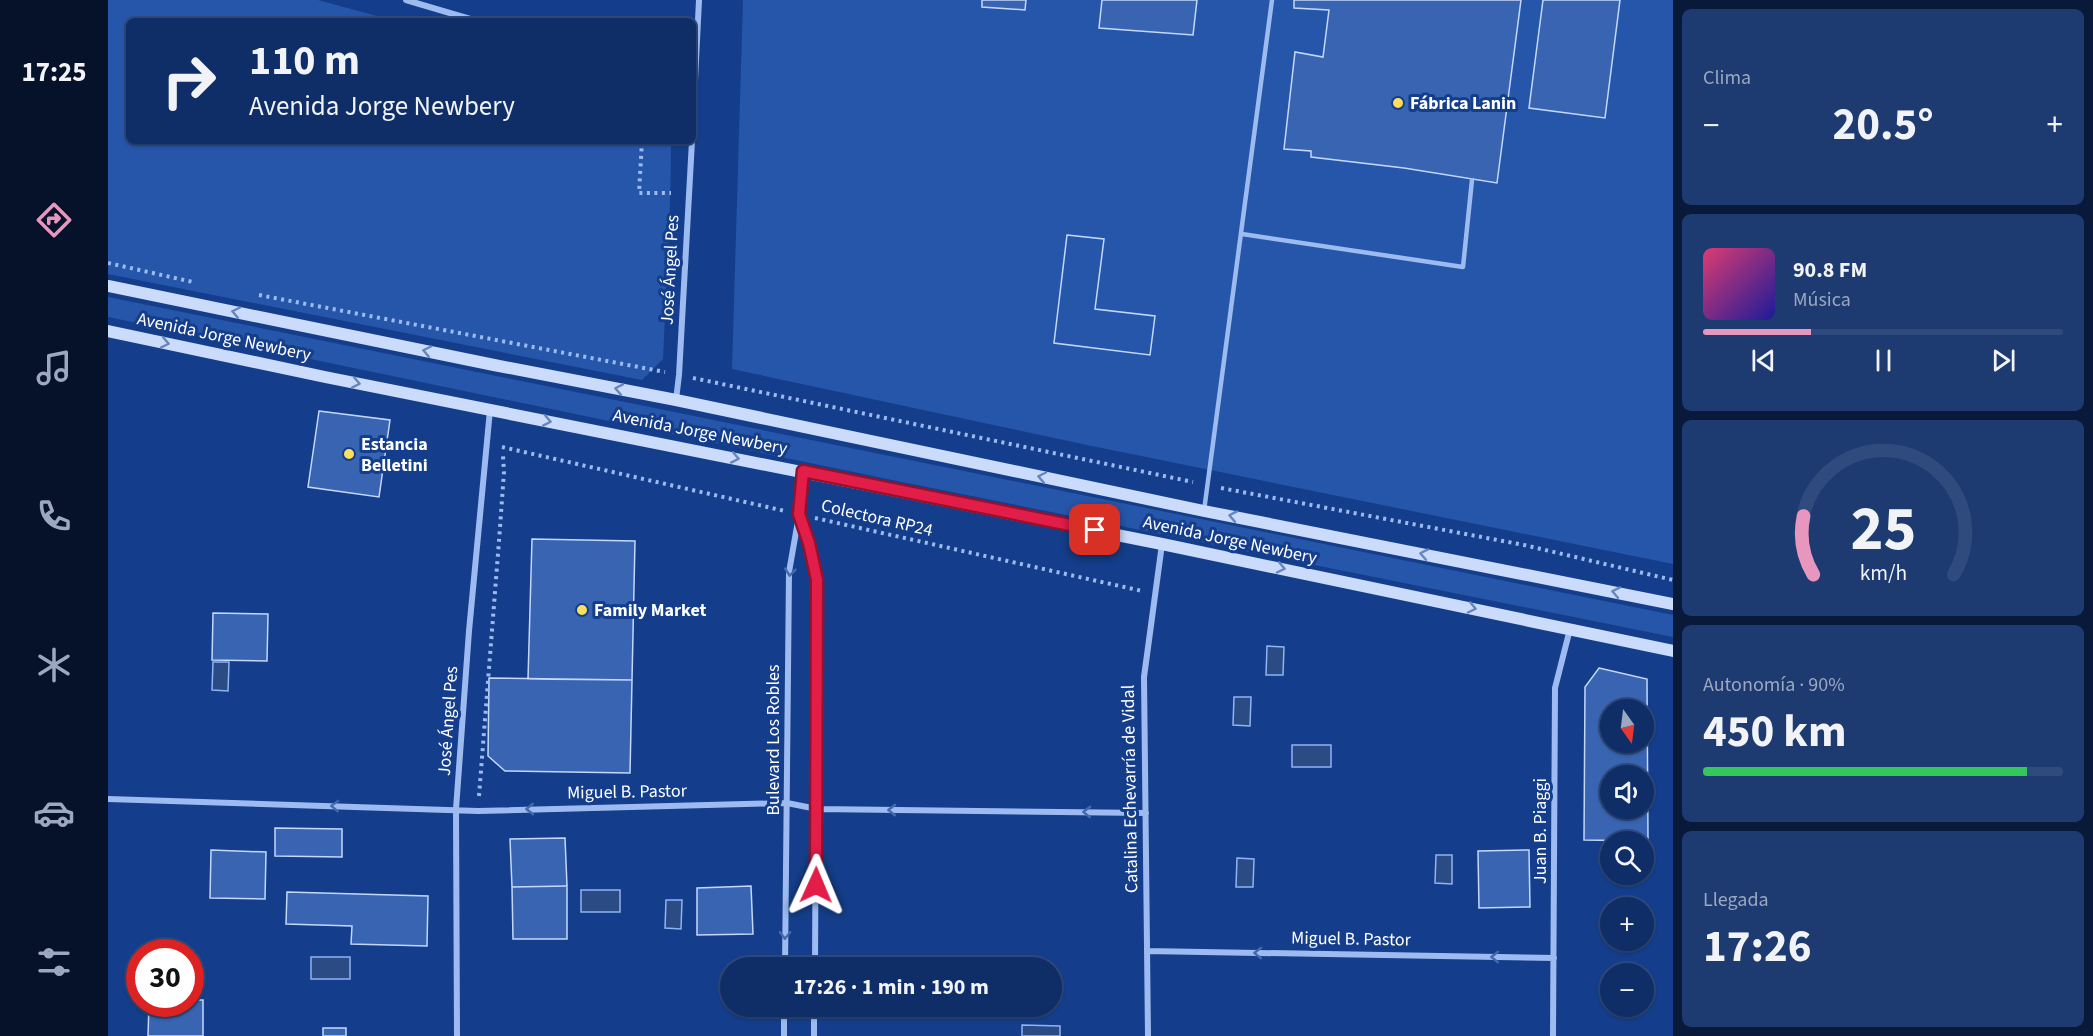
<!DOCTYPE html>
<html lang="es">
<meta charset="utf-8">
<style>
body{margin:0;font-family:"Source Sans 3",sans-serif;background:#1d3a71;color:#f1f3f6;height:100vh;display:flex;flex-direction:column;font-size:22px;white-space:nowrap}
*{box-sizing:border-box;margin:0}
p{font-size:20px;color:#9ba8c0}
.icon{flex:none;width:33px;height:33px;fill:none;stroke:currentColor;stroke-width:2;stroke-linecap:round;stroke-linejoin:round}
.map{position:relative;flex:1;overflow:hidden}
.details{display:flex;flex-direction:column;gap:9px;padding:9px;background:#081939;width:420px}
.details>*{flex:none}
.top-card{position:absolute;left:18px;top:18px;width:570px;height:126px;border-radius:9px;box-shadow:0 2px 4px #0004,0 0 0 2px #2f4a7c;background:#0f2e68;color:#f1f3f6;overflow:hidden}
.needle{width:39px;rotate:166deg}
.tools{position:absolute;left:1492px;top:699px;display:grid;gap:12px}
.tools a{display:grid;place-items:center;width:54px;height:54px;border-radius:50%;background:#0f2e68;box-shadow:0 2px 4px #0004,0 0 0 2px #2f4a7c;font-size:30px}
.speed{position:absolute;left:18px;top:939px;display:flex;gap:12px;font-size:30px;font-weight:700;text-align:center}
.speed>*{display:grid;place-content:center;width:78px;height:78px;border-radius:50%;background:#0f2e68;box-shadow:0 2px 4px #0004,0 0 0 2px #2f4a7c;line-height:1}
.speed .limit{border:9px solid #d22;background:#fff;color:#111}
.pin{position:absolute;display:grid;place-items:center;width:51px;height:51px;color:#fff;margin:-26px;border-radius:12px;box-shadow:0 3px 9px #0006}
.me{position:absolute;width:66px;margin:-33px;rotate:1deg;stroke-linejoin:round;filter:drop-shadow(0 0 4px #0008)}
.turn{display:flex;align-items:center;gap:21px;height:126px;padding:0 24px;font-size:27px}
.turn .icon{width:78px;height:78px;stroke-width:2.5}
.turn b{display:block;font-size:42px;line-height:51px}
.big{font-size:45px;font-weight:700;line-height:1.1}
.details .widget{flex:1;display:flex;flex-direction:column;justify-content:center;gap:9px;min-width:0;padding:0 21px;border-radius:9px;background:#1d3a71}
.details .dial{align-items:center;gap:0}
.dial svg{height:156px;overflow:visible;fill:none;stroke:#2f4a7c;stroke-width:7;stroke-linecap:round;text-anchor:middle}
.dial text{fill:#f1f3f6;stroke:none}
.song{display:flex;align-items:center;gap:18px}
.cover{width:72px;height:72px;border-radius:9px;background:linear-gradient(135deg,hsl(340 70% 55%),hsl(240 70% 35%))}
.played{height:6px;border-radius:3px;background:linear-gradient(90deg,#e797bd 30%,#2f4a7c 30%)}
.keys{display:flex;justify-content:space-around;direction:ltr}
.heat{display:flex;justify-content:space-between;align-items:center;font-size:33px;direction:ltr}
.charge{height:9px;border-radius:4px;background:linear-gradient(90deg,#34c759 90%,#2f4a7c 0)}
.trip{position:absolute;left:612px;top:957px;width:342px;height:60px;border-radius:30px;background:#0f2e68;box-shadow:0 2px 4px #0004,0 0 0 2px #2f4a7c;font-weight:700;line-height:60px;text-align:center}
main{display:flex;flex:1;min-height:0}
.menu{display:flex;flex-direction:column;width:108px;justify-content:space-around;align-items:center;background:#06122a;color:#9ba8c0}
.menu .icon{width:42px;height:42px}
.menu .selected{color:#e797bd}
.menu b{font-size:27px;color:#f1f3f6}
.map>svg:first-child{display:block}
</style>
<main>
<nav class="menu">
<b>17:25</b>
<svg class="icon selected" aria-label="directions" viewBox="0 0 24 24"><path d="M12 3l9 9-9 9-9-9zM9 14v-3h6M13 9l2 2-2 2"/></svg>
<svg class="icon" aria-label="music" viewBox="0 0 24 24"><path d="M9 18V5l10-2v13"/><circle cx="6" cy="18" r="3"/><circle cx="16" cy="16" r="3"/></svg>
<svg class="icon" aria-label="phone" viewBox="0 0 24 24"><path d="M5 4h4l2 5-3 2q2 4 5 5l2-3 5 2v4C11 20 4 13 5 4z"/></svg>
<svg class="icon" aria-label="climate" viewBox="0 0 24 24"><path d="M12 3v18M4 7l16 10M4 17L20 7"/></svg>
<svg class="icon" aria-label="car" viewBox="0 0 24 24"><path d="M5 17H2v-5l4-1 3-4h7l3 4 3 1v5h-3M9 17h6M6 11h13"/><circle cx="7" cy="17" r="2"/><circle cx="17" cy="17" r="2"/></svg>
<svg class="icon" aria-label="filters" viewBox="0 0 24 24"><path d="M4 7h16M4 17h16"/><circle cx="9" cy="7" r="2"/><circle cx="15" cy="17" r="2"/></svg>
</nav>
<div class="map">
<svg width="1565" height="1036" viewBox="0 0 1565 1036">
<rect width="100%" height="100%" fill="#143e8b"/>
<path fill="#2656aa" d="M0,0H210L287,21H21V141H563C563,214 558,286 555,359L534,380L0,274Z
M635,0H1565V564L979,445L624,369Z
M0,297L1565,615V637L794,482L0,317Z"/>
<path fill="#2b4b85" stroke="#8eb4f3" stroke-width="1.5" d="M1159,646L1176,647L1175,675H1158Z
M105,662H121L120,691L104,690Z
M1126,697H1143L1142,726L1125,725Z
M1184,745H1223V767H1184Z
M1328,855H1344V884L1327,883Z
M1129,858L1146,859L1145,887H1128Z
M473,890H512V912H473Z
M558,900H574L573,929L557,928Z
M203,957H242V979H203Z
M914,1025L952,1026V1036H914Z"/>
<path fill="#3864b2" stroke="#c3d8fb" stroke-width="1.5" fill-rule="evenodd" d="M874,0H918L917,10L874,7Z
M994,0H1089L1085,35L991,28Z
M1186,0H1413L1389,183L1296,168L1203,157V151L1176,149L1187,52L1215,57L1221,10L1186,8Z
M1435,0H1512L1497,118L1421,108Z
M959,235L996,239L987,309L1047,316L1042,355L946,343Z
M959,235L996,239L987,309L1047,316L1042,355L946,343Z
M211,411L282,420L271,497L200,487Z
M424,539L527,541L524,680L420,679Z
M105,613L160,614L159,661L104,660Z
M1491,668L1539,679L1540,841L1476,840L1477,687ZM1503,710H1536V742H1503ZM1503,776H1536V808H1503Z
M381,678L524,680L522,773L397,771L380,756Z
M167,828L234,829V857L167,856Z
M457,838L459,886L404,887L402,839Z
M103,850L158,852L157,899L102,898Z
M1421,850L1422,907L1371,908L1370,851Z
M459,886V939H405L404,887Z
M643,886L645,934L589,935V888Z
M179,892L320,896L319,946L243,944L244,926L178,924Z
M82,1000H95V1036H40L41,1004H82Z
M215,1028H238V1036H215Z"/>
<g fill="none" stroke-linecap="round" stroke-linejoin="round">
<path stroke="#9dbbf0" stroke-width="4" stroke-dasharray="3 4.5" stroke-linecap="butt" d="M534,141L531,193H563
M0,263L85,282
M151,295L557,372
M585,378L1085,482
M394,447L677,511
M1113,488L1416,545L1565,580
M707,518L1034,591
M371,796L391,541L396,472L395,456"/>
<path stroke="#9dbbf0" stroke-width="4.5" d="M1134,234L1355,267L1364,180
M1096,511L1164,0"/>
<path stroke="#9dbbf0" stroke-width="6" d="M298,0L369,21
M585,121L591,0
M568,400L571,375L584,141
M695,473L691,514L701,543L709,580L707,968
M0,799L370,811L679,803L709,809L1038,813
M1039,951L1446,958
M677,968L681,572L691,515
M349,1036L348,809L361,631L382,410
M676,1036V1006
M706,1036V1006
M1040,1036L1036,677L1054,544
M1445,1036L1447,688L1462,629"/>
<path stroke="#cadbfb" stroke-width="12" d="M0,286L386,365L568,400L1096,511L1565,604
M0,331L217,377L1054,544L1565,651"/>
</g>
<defs><path id="oneway-chevron" d="M-2-3.5L2.5 0L-2 3.5" fill="none" stroke-width="1.6" stroke-linecap="round" stroke-linejoin="round" transform="scale(1.5)"/></defs>
<g stroke="#6685bd">
<use href="#oneway-chevron" transform="translate(128 312) rotate(-168)"/>
<use href="#oneway-chevron" transform="translate(57 343) rotate(12)"/>
<use href="#oneway-chevron" transform="translate(319 351) rotate(-168)"/>
<use href="#oneway-chevron" transform="translate(248 383) rotate(11)"/>
<use href="#oneway-chevron" transform="translate(511 389) rotate(-169)"/>
<use href="#oneway-chevron" transform="translate(439 421) rotate(11)"/>
<use href="#oneway-chevron" transform="translate(627 458) rotate(11)"/>
<use href="#oneway-chevron" transform="translate(934 477) rotate(-168)"/>
<use href="#oneway-chevron" transform="translate(1125 516) rotate(-169)"/>
<use href="#oneway-chevron" transform="translate(1316 554) rotate(-169)"/>
<use href="#oneway-chevron" transform="translate(1173 568) rotate(12)"/>
<use href="#oneway-chevron" transform="translate(1508 592) rotate(-169)"/>
<use href="#oneway-chevron" transform="translate(1364 608) rotate(12)"/>
</g>
<g stroke="#446aae">
<use href="#oneway-chevron" transform="translate(682 572) rotate(96)"/>
<use href="#oneway-chevron" transform="translate(227 806) rotate(-178)"/>
<use href="#oneway-chevron" transform="translate(422 809) rotate(179)"/>
<use href="#oneway-chevron" transform="translate(784 810) rotate(-179)"/>
<use href="#oneway-chevron" transform="translate(979 812) rotate(-179)"/>
<use href="#oneway-chevron" transform="translate(677 935) rotate(91)"/>
<use href="#oneway-chevron" transform="translate(1150 953) rotate(-179)"/>
<use href="#oneway-chevron" transform="translate(1387 957) rotate(-179)"/>
</g>
<g fill="none" stroke-linecap="round" stroke-linejoin="round">
<defs>
<path id="route" d="M708,885L709,580L701,543L691,514L695,471L987,530"/>
</defs>
<use href="#route" stroke="#92132f" stroke-width="15"/>
<use href="#route" stroke="#e11d48" stroke-width="10"/>
</g>
<g fill="#ffde5b" stroke="#143e8b" stroke-width="2">
<circle cx="1290" cy="103" r="6"/>
<circle cx="241" cy="454" r="6"/>
<circle cx="474" cy="610" r="6"/>
</g>
<g text-anchor="middle" dominant-baseline="central" stroke-width="6" stroke-linejoin="round" paint-order="stroke">
<g font-size="18" font-weight="bold" fill="#fff" stroke="#143e8b" text-anchor="start">
<text x="1302" y="103">Fábrica Lanin</text>
<text x="253" y="444">Estancia<tspan x="253" dy="21">Belletini</tspan></text>
<text x="486" y="610">Family Market</text>
</g>
<g font-size="18" fill="#fff" stroke="#143e8b">
<text transform="translate(562 270) rotate(-87)">José Ángel Pes</text>
<text transform="translate(116 337) rotate(12)">Avenida Jorge Newbery</text>
<text transform="translate(592 432) rotate(11)">Avenida Jorge Newbery</text>
<text transform="translate(769 518) rotate(13)">Colectora RP24</text>
<text transform="translate(1122 540) rotate(12)">Avenida Jorge Newbery</text>
<text transform="translate(340 721) rotate(-86)">José Ángel Pes</text>
<text transform="translate(665 740) rotate(-90)">Bulevard Los Robles</text>
<text transform="translate(1022 789) rotate(-91)">Catalina Echevarría de Vidal</text>
<text transform="translate(519 792) rotate(-1)">Miguel B. Pastor</text>
<text transform="translate(1432 831) rotate(-90)">Juan B. Piaggi</text>
<text transform="translate(1243 939) rotate(1)">Miguel B. Pastor</text>
</g>
</g>
</svg>
<div class="tools">
<a><svg class="needle" viewBox="-14 -14 28 28"><path d="M0-13l5 13h-10z" fill="#e53935"/><path d="M0 13l5-13h-10z" fill="#9ba8c0"/></svg></a>
<a><svg class="icon" aria-label="sound" viewBox="0 0 24 24"><path d="M4 9h4l5-4v14l-5-4H4zM17 9q2 3 0 6"/></svg></a>
<a><svg class="icon" aria-label="search" viewBox="0 0 24 24"><circle cx="10" cy="10" r="6"/><path d="M15 15l6 6"/></svg></a>
<a>+</a>
<a>−</a>
</div>
<div class="speed"><div class="limit">30</div></div>
<div class="pin" style="left:987px;top:530px;background:#d93025"><svg class="icon" aria-label="arrive" viewBox="0 0 24 24"><path d="M6 21V4h12l-3 4 3 4H6"/></svg></div>
<svg class="me" style="left:708px;top:885px" viewBox="-20 -20 40 40"><path d="M0-17L14 15 0 8-14 15z" fill="#e11d48" stroke="#fff" stroke-width="4"/></svg>
<div class="trip">17:26 · 1 min · 190 m</div>
<div class="top-card">
<div class="turn"><svg class="icon" aria-label="right" viewBox="0 0 24 24"><path d="M7 20v-9h11M14 6l5 5-5 5"/></svg><div><b>110 m</b>Avenida Jorge Newbery</div></div>
</div>
</div>
<section class="details">
<div class="widget"><p>Clima</p>
<div class="heat"><a>−</a><b class="big">20.5°</b><a>+</a></div>
</div>
<div class="widget">
<div class="song"><i class="cover"></i><div><b>90.8 FM</b><p>Música</p></div></div>
<div class="played"></div>
<div class="keys"><svg class="icon" aria-label="previous" viewBox="0 0 24 24"><path d="M18 5L8 12l10 7zM5 5v14"/></svg><svg class="icon" aria-label="pause" viewBox="0 0 24 24"><path d="M8 5v14M16 5v14"/></svg><svg class="icon" aria-label="next" viewBox="0 0 24 24"><path d="M6 5l10 7-10 7zM19 5v14"/></svg></div>
</div>
<div class="widget dial"><svg viewBox="0 0 100 80">
<path d="M14 69A42 42 0 1 1 86 69"/>
<path d="M14 69A42 42 0 0 1 9 39" stroke="#e797bd"/>
<text x="50" y="56" font-size="32" font-weight="700">25</text>
<text x="50" y="72" font-size="11">km/h</text>
</svg></div>
<div class="widget"><p>Autonomía · 90%</p><b class="big">450 km</b><div class="charge"></div></div>
<div class="widget"><p>Llegada</p><b class="big">17:26</b></div>
</section>
</main>
